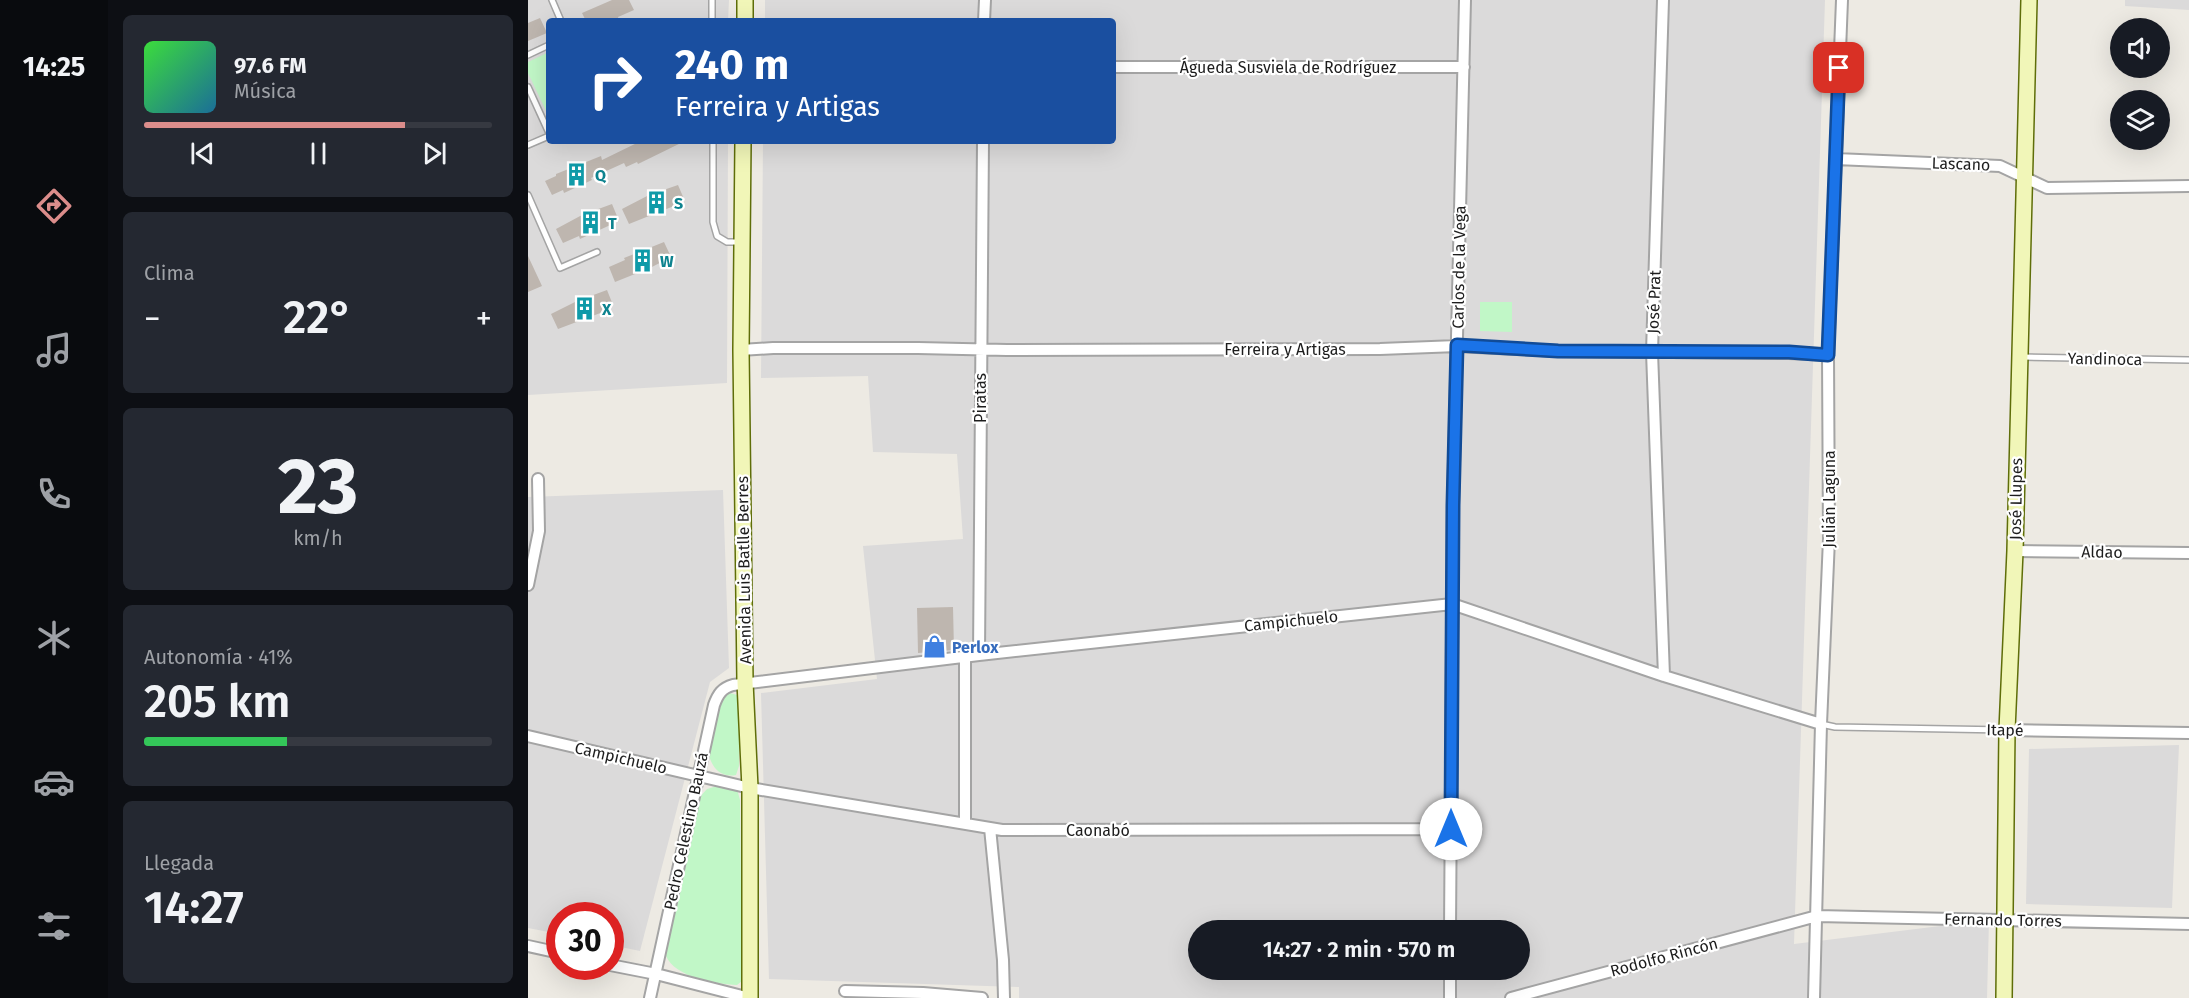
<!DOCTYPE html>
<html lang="es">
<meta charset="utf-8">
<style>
body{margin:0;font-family:"Fira Sans",sans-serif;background:#242831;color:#f1f3f6;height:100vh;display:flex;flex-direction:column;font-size:22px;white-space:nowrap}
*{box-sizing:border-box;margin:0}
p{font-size:20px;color:#9ea1a6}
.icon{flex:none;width:33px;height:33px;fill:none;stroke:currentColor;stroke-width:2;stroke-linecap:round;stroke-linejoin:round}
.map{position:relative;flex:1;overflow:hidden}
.sheet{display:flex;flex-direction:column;gap:15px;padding:15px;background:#0d0f14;width:420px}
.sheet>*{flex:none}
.guide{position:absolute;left:18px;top:18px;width:570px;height:126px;border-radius:6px;box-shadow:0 6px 24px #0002;background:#1a4fa0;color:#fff;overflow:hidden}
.tools{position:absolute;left:1582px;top:18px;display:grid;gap:12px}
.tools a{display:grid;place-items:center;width:60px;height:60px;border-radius:50%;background:#171b24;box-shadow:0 6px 24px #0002;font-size:30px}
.speed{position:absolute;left:18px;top:902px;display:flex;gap:12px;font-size:30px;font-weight:700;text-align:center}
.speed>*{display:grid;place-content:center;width:78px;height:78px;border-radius:50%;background:#171b24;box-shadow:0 6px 24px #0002;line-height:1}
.speed .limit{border:9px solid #d22;background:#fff;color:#111}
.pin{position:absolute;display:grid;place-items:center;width:51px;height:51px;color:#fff;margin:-26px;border-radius:12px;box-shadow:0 3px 9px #0006}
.me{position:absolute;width:66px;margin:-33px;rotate:0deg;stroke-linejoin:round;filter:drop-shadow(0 0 4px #0008)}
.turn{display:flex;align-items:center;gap:21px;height:126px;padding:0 30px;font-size:27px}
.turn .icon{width:78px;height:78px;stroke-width:2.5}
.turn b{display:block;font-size:42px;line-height:51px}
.big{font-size:45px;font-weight:600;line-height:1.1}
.sheet .tile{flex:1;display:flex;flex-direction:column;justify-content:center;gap:9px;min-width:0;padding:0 21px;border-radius:9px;background:#242831}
.sheet .dial{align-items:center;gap:0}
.dial b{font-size:78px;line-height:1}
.song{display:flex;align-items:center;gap:18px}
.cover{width:72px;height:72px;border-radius:9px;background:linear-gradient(135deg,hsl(120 70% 55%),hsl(200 70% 35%))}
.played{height:6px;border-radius:3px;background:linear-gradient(90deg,#db8d8b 75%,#363941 75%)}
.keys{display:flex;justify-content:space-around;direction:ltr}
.heat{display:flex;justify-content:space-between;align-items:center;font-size:33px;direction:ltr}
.charge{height:9px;border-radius:4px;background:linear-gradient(90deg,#34c759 41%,#363941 0)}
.trip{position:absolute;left:660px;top:920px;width:342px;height:60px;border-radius:30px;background:#171b24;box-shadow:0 6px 24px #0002;font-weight:600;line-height:60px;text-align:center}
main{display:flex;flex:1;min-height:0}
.menu{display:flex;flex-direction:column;width:108px;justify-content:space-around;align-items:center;background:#090b0e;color:#9ea1a6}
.menu .icon{width:42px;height:42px}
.menu .current{color:#db8d8b}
.menu b{font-size:27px;color:#f1f3f6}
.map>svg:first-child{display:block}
</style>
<main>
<nav class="menu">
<b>14:25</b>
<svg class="icon current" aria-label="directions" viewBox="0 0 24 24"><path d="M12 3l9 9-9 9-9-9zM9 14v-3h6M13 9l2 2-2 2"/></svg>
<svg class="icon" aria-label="music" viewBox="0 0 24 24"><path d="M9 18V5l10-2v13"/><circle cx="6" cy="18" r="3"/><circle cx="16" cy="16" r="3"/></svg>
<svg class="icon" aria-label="phone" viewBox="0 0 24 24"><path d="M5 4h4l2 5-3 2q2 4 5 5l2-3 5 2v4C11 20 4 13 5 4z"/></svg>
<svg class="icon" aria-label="climate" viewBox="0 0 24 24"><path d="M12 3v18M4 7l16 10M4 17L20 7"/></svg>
<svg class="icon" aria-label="car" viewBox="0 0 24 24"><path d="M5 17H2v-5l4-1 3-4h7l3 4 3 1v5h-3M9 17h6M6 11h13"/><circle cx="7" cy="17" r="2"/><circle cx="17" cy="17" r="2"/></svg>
<svg class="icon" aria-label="filters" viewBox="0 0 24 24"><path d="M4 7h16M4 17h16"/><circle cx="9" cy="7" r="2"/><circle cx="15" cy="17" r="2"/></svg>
</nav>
<section class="sheet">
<div class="tile">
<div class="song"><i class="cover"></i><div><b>97.6 FM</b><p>Música</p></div></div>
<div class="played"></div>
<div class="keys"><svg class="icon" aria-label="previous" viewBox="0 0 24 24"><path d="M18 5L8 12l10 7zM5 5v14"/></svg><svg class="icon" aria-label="pause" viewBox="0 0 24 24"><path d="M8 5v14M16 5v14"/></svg><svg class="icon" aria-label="next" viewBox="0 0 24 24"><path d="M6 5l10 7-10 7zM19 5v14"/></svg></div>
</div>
<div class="tile"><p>Clima</p>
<div class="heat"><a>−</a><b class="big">22°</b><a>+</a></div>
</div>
<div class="tile dial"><b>23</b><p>km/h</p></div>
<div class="tile"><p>Autonomía · 41%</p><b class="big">205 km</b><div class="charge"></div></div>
<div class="tile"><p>Llegada</p><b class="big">14:27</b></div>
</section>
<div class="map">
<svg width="1661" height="998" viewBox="0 0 1661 998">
<rect width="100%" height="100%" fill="#edeae3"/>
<path fill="#dbdada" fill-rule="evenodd" d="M0,0H201L200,21H21V141H200L199,383L0,395Z
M237,0H1297L1266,944L1461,920L1459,998H491V987L241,979L233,693L349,679L335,546L435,539L429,454L345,452L340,376L233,378L235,141H585V21H237ZM670,930H992V969H670Z
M1597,0H1661V10L1597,6Z
M195,490L201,668L182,682L112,951L83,945L82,915H32L31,934L0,928V497Z
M1651,745L1644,908L1498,904L1501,749Z"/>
<path fill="#c1f7c7" d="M21,52V117L0,73V62Z
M952,302H984V332L952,331Z
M202,693L209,695L211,699V766L208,775C193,778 184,768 181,755C182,741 189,698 202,693Z
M193,785L209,789L212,800L214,981L209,985C187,984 147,977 138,956L170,799L179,789Z"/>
<path fill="#beb6af" d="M84,0H101L106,10L90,17L91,21H58L54,13Z
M12,18L19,33L0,41V23Z
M113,141H157L110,164L109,162L98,167L96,163L63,178L64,180L36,193L35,190L24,195L17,181L28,176V174L73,156L74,160Z
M150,185L156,199L145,204L146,206L101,224L94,209L121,195Z
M84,204L91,221L52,239L51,236L35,243L28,229L54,215Z
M136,242L143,257L122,268L87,282L81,267L97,260L96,258Z
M0,256L14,286L0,292Z
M79,290L85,305L74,310L75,312L30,329L23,314L49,301Z
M425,607L426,650L390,653L389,608Z"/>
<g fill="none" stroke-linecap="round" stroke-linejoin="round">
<defs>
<path id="lane" d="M24,0L33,21
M184,0V21
M0,55L21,45
M0,87L21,133
M185,141V222L189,236L199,242H213
M0,145L21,136
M0,195L32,268L69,252
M1495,357L1661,360
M1293,724L1307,727L1477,730"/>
<path id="street" d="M1135,0L1124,352L1136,676
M456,21L457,0
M585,67H936
M1308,159L1472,166L1519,188L1661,186
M213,350L245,348H390L479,350L852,349L929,346L1031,351L1261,353L1300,355
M1487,551L1661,553
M0,585L11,531L10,479
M451,655L455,141
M437,657V824
M1479,730L1661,733
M0,736L222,788L474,830L923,829
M462,828L475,960L476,998
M922,930L925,505L937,0
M0,946L32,953
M82,965L128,974L222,998
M317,991L395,993L454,998
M122,998L186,705C190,694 194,688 205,685L451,655L924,604L1136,676L1293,724
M922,998V969
M983,998L1289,916L1661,924
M1286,998L1293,724L1301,539L1300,355L1314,0"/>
<path id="secondary" d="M217,21V0
M215,141L213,350L217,682L222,788V998
M1476,998L1479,730L1487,551L1501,0"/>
</defs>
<use href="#lane" stroke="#a4a4a4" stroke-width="8"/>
<use href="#street" stroke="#a4a4a4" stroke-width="14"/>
<use href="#secondary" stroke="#5f6e09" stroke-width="18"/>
<use href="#lane" stroke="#fff" stroke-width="5"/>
<use href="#street" stroke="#fff" stroke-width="10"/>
<use href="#secondary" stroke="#f1f6b8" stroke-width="15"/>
</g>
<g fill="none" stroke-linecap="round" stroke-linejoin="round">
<defs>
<path id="route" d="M923,829L925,505L929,345L1030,351L1261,352L1300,355L1311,68"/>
</defs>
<use href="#route" stroke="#114b97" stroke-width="15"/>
<use href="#route" stroke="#1a73e8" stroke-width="10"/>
</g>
<defs>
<symbol id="building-bare" viewBox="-9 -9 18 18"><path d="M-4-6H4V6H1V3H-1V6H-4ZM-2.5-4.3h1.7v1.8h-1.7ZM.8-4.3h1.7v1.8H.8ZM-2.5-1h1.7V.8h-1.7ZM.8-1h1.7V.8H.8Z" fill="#0f9aa8" stroke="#fff" stroke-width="2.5" paint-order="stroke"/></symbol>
<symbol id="shop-bare" viewBox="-9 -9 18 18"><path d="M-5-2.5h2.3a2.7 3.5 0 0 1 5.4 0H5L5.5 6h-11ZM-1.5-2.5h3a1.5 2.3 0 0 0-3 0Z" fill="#3f7fe0" stroke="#fff" stroke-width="2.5" paint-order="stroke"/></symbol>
</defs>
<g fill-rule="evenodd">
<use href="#building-bare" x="32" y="158" width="33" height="33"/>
<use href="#building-bare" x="112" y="186" width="33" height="33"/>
<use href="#building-bare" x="46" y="206" width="33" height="33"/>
<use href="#building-bare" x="98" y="244" width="33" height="33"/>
<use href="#building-bare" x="40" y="292" width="33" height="33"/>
<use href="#shop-bare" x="390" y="630" width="33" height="33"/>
</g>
<g text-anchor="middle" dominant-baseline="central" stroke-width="4.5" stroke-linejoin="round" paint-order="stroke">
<g font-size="16" fill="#1d1d1d" stroke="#fff">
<text x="760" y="67">Águeda Susviela de Rodríguez</text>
<text transform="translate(1433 164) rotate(2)">Lascano</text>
<text transform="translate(931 267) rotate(-89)">Carlos de la Vega</text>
<text transform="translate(1126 302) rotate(-88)">José Prat</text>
<text x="757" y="349">Ferreira y Artigas</text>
<text transform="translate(1577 359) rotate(1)">Yandinoca</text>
<text transform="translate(452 398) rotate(-90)">Piratas</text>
<text transform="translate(1301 499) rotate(-90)">Julián Laguna</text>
<text transform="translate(1488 499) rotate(-89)">José Llupes</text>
<text transform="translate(1574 552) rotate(1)">Aldao</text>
<text transform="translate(216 570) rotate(-91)">Avenida Luis Batlle Berres</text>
<text transform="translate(763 621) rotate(-6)">Campichuelo</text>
<text transform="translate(1477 730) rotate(1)">Itapé</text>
<text transform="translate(93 758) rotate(13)">Campichuelo</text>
<text x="570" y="830">Caonabó</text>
<text transform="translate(158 831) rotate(-78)">Pedro Celestino Bauzá</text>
<text transform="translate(1475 920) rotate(1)">Fernando Torres</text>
<text transform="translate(1136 957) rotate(-15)">Rodolfo Rincón</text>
</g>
<g font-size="16" font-weight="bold" fill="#0d838f" stroke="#fff" text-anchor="start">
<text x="67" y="175">Q</text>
<text x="146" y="203">S</text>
<text x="80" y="223">T</text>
<text x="132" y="261">W</text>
<text x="74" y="309">X</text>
</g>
<g font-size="16" font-weight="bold" fill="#366cbe" stroke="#fff" text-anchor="start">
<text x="424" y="647">Perlox</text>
</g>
</g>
</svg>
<div class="tools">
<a><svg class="icon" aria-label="sound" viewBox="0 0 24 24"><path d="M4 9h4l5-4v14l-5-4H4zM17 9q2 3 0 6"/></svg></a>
<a><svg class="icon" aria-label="layers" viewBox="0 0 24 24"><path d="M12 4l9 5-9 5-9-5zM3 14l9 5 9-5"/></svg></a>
</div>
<div class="speed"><div class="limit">30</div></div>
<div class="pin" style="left:1311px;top:68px;background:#d93025"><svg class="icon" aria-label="arrive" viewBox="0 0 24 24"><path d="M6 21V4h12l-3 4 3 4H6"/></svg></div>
<svg class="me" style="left:923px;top:829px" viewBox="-20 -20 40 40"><circle r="19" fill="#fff"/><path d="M0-13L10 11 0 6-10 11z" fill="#1a73e8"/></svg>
<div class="trip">14:27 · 2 min · 570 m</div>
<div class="guide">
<div class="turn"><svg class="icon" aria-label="right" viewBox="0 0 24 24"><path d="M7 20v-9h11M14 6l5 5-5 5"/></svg><div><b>240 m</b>Ferreira y Artigas</div></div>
</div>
</div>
</main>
